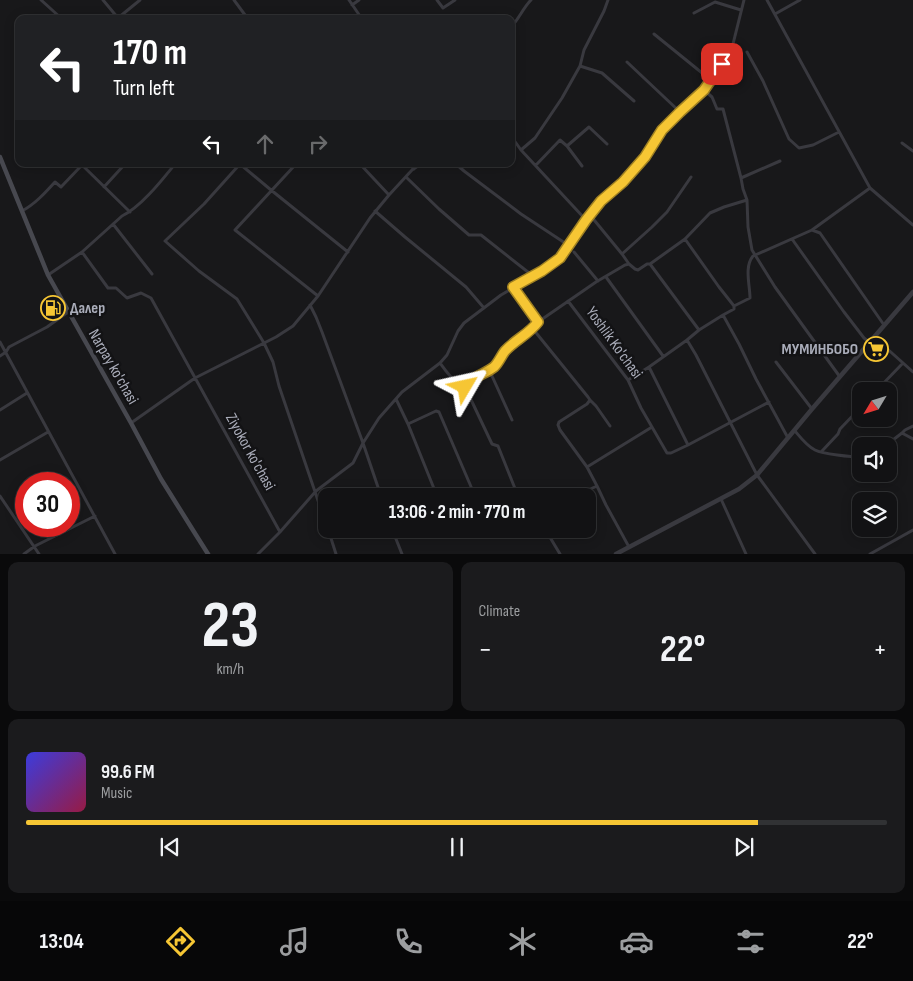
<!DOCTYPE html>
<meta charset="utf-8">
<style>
body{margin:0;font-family:"Sofia Sans Condensed",sans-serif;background:#1b1b1d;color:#f1f3f6;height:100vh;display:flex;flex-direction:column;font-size:19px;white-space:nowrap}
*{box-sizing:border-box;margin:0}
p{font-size:16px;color:#9c9ea0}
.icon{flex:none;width:28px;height:28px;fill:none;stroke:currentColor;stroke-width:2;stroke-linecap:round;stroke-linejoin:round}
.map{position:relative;height:554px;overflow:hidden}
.drawer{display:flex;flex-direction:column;gap:8px;padding:8px;background:#0a0a0b;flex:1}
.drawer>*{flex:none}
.hud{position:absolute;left:15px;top:15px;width:500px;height:152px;border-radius:10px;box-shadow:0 2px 12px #0003,0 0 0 1px #313234;background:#202124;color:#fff;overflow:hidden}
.needle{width:32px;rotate:232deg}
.controls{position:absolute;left:852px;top:382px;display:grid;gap:10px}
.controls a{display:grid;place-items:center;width:45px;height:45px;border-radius:10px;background:#121214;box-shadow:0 2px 12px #0003,0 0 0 1px #313234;font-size:25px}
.speed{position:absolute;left:15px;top:472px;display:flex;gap:10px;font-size:25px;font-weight:700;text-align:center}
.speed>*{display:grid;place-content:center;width:65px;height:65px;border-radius:50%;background:#121214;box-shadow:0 2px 12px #0003,0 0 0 1px #313234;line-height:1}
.speed .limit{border:8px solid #d22;background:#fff;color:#111}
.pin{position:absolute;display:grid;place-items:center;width:42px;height:42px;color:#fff;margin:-21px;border-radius:10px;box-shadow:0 2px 8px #0006}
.me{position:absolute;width:55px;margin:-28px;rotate:54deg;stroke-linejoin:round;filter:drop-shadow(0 0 4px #0008)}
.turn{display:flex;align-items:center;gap:18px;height:105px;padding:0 15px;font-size:22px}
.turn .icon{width:65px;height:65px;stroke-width:2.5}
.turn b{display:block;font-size:35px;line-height:42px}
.lanes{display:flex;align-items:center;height:48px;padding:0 15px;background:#0003;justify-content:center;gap:25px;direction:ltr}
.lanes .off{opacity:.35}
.big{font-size:38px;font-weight:700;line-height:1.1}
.drawer .tile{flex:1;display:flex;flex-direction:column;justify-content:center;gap:8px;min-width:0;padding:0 18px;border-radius:10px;background:#1b1b1d}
.drawer .dial{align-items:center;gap:0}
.dial b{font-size:65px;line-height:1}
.song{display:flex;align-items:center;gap:15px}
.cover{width:60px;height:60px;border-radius:8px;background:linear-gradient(135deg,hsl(240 70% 55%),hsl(340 70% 35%))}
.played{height:5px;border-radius:2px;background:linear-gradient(90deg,#f6c634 85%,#313234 85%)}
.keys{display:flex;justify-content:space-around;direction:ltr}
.heat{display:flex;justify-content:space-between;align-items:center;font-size:28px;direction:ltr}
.drawer .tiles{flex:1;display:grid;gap:8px;grid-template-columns:1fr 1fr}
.tile:last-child{grid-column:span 2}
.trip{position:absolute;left:318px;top:488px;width:278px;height:50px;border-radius:10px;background:#121214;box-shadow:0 2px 12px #0003,0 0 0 1px #313234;font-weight:700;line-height:50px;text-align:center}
.tabs{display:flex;height:80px;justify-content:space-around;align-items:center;background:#070708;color:#9c9ea0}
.tabs .icon{width:35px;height:35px}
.tabs .on{color:#f6c634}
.tabs b{font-size:22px;color:#f1f3f6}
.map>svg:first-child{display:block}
</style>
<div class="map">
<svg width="913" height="554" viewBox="0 0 913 554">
<rect width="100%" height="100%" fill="#18181a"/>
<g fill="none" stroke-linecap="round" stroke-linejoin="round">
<path stroke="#39393f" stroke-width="3" d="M41,0L62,19
M103,0L118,18L140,0
M234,0L248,19
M349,0L362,19
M437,0L443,8L455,0
M767,0L870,188L913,225
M352,5L359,0
M694,13L715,2L741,10
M775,14L800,0
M511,27C519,19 523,8 531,0
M654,34L712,81
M747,52L763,81L789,139L799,148L813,145L839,132
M627,62L680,112
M580,66L602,73L634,101
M704,90L712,97L717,109H723L741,178L743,189L747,200L748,227L752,250L775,287L840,377
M511,136L521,150L586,220
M902,143L913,151
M567,146L589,127L607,144
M521,150L535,138L562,98L580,66L584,50L604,11L608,0
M81,164L130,212
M240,164L204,204L165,241L199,271L237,299L264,343L273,362L279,386L326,524
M240,164L271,190L348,252
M296,164L235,230L318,296
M360,164L389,195
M409,164L414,169
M456,164L464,171L521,214L568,245
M536,165L560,140L567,146L582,166
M406,177L439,209L469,235H481L533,276
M741,178L780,161
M104,187L125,164
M22,211C35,204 45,193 55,182L61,187L82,165
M375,211L405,237L466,287L484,308
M590,215L622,254
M113,224L152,274
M812,230L870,188
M685,239L719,287L734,306V309L723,315L739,344L756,379L788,438
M792,239L844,312L864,338L869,342
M82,252L108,288H116L127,298L141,293L151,298L280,532
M574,252L598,281
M629,264L622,254L652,227L667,212L691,177
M650,264L699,330
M48,275L82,252L122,216C141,207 162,180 175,164
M606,277L663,356
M513,287L538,322
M568,301L628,380L641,408L667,453H671L688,445L769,402
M310,305L316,317L322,332L363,443L381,496
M734,306L750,298C750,285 744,267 753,256L812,230L820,233L884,325
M533,329L588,397L590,400L587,404L559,422L558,425L560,430L587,467L597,486
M874,337L913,372
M687,340L699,330L723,315
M0,342L115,554
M0,356L6,352L9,347L47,327L68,312
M776,362L812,409
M440,363C446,371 455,385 466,385
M649,367L687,340L696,355L757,475L815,554
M487,372L492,376L512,420
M628,380L649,367L688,445
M876,391L903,363
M396,399L408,424L437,496
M590,400L596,406L610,426
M0,410L27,393
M131,423L195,378L276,337L293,326L318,296L370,218L389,195L412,170L421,164
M408,424L436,411L439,412L475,496
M795,431C800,437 807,446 815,450C823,454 851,457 861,457
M902,433L905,430L913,426
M885,446L902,433L913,439
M822,451L838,434L840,429L861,407
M0,460L48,432
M587,467L652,427
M0,496L39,554
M518,496L498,446L492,444L465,387C470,377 485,374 494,367C499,362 501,356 506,351C515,340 529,334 538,322L596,282L625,265L629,264L635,269L638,270L647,264H650L685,239L710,213L724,207L747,200
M575,496L597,486L606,505L629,547
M721,499L746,554
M328,529L336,554
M392,529L402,554
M545,529L560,554
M549,536L564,529
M24,554L35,546L95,516
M258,554L280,532L316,491L353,463L363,443L379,418L402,392L440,363L447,355L458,331L464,323L501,295L542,271L560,258L586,220L601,201L623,182L645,157L662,130L680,112L704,90L712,81L732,48L744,0
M870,554L913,530"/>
<path stroke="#39393f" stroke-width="4.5" d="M616,554L739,489L757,475L812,409L913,292"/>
<path stroke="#47484f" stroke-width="4.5" d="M0,157L48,275L131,423L161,479L196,535L208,554"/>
</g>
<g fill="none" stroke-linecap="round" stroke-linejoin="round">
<defs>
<path id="route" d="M465,387C470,378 485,374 494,367C499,362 501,356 505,351C515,340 529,334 538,322L513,287L542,271L560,258L586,220L601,201L623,182L645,157L662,130L680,112L704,90L722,64"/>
</defs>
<use href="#route" stroke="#a08122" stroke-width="12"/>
<use href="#route" stroke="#f6c634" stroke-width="9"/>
</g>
<defs>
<symbol id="fuel-ring" viewBox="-11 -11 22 22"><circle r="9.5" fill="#131315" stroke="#f6c634" stroke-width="1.5"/><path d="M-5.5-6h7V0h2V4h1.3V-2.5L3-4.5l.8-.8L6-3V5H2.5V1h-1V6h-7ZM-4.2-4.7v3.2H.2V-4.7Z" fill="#f6c634"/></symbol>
<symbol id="supermarket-ring" viewBox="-11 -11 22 22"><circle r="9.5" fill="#131315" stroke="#f6c634" stroke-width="1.5"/><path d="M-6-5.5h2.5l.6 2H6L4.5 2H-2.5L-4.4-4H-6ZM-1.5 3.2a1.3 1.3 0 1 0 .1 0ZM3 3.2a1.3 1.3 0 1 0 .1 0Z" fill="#f6c634"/></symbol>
</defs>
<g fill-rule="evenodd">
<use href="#fuel-ring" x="39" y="294" width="28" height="28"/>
<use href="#supermarket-ring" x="862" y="335" width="28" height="28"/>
</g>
<g text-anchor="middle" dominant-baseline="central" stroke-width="5" stroke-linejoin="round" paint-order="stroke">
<g font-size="16" font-weight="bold" fill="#aaadba" stroke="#131315" text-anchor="start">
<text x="70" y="308">Далер</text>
<text x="858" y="349" text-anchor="end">МУМИНБОБО</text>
</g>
<g font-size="16" fill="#aaadba" stroke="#131315">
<text transform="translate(614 343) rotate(54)">Yoshlik Ko'chasi</text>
<text transform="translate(113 367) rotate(60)">Narpay ko'chasi</text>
<text transform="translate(250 452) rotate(61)">Ziyokor ko'chasi</text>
</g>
</g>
</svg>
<div class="controls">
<a><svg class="needle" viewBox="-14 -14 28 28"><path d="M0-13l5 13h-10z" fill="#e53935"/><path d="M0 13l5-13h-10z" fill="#9c9ea0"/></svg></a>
<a><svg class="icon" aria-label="sound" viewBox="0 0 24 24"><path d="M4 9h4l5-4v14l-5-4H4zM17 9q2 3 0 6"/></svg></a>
<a><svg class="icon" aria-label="layers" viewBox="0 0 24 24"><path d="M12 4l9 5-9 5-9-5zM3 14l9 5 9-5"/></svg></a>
</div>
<div class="speed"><div class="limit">30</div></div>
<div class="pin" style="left:722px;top:64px;background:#d93025"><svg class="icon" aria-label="arrive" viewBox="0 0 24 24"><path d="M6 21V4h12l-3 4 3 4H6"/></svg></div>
<svg class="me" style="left:465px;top:387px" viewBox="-20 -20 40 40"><path d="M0-17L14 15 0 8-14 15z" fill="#f6c634" stroke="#fff" stroke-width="4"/></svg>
<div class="trip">13:06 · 2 min · 770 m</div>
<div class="hud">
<div class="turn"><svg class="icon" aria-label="left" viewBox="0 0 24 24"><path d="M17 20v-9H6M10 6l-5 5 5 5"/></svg><div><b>170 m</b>Turn left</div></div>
<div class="lanes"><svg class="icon" aria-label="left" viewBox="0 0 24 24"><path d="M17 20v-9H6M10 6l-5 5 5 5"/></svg><svg class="icon off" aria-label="ahead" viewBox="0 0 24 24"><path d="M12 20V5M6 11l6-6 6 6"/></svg><svg class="icon off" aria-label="right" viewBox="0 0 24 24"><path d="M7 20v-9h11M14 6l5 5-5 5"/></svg></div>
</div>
</div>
<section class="drawer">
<div class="tiles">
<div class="tile dial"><b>23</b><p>km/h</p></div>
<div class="tile"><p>Climate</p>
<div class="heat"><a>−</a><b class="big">22°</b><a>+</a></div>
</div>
<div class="tile">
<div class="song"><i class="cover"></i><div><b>99.6 FM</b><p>Music</p></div></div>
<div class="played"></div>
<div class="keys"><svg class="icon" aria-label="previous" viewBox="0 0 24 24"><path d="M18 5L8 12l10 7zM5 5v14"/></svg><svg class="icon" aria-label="pause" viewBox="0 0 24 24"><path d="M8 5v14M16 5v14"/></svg><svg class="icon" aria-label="next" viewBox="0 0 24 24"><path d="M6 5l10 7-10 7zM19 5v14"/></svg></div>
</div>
</div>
</section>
<nav class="tabs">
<b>13:04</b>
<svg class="icon on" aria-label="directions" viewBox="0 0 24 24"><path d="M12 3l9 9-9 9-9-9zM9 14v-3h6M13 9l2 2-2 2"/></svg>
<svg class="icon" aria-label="music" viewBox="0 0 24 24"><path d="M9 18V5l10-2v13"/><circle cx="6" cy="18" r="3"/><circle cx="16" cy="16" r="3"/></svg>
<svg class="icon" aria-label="phone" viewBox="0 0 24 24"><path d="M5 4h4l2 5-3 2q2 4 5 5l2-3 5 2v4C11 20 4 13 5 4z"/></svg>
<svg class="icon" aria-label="climate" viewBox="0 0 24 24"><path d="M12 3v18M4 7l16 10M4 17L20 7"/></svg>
<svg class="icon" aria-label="car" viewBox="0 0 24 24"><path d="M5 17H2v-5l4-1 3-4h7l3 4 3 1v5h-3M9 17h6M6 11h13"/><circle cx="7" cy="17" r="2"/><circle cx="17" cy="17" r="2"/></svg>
<svg class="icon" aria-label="filters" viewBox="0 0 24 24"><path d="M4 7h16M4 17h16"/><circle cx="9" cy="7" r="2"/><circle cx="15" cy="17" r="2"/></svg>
<b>22°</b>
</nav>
